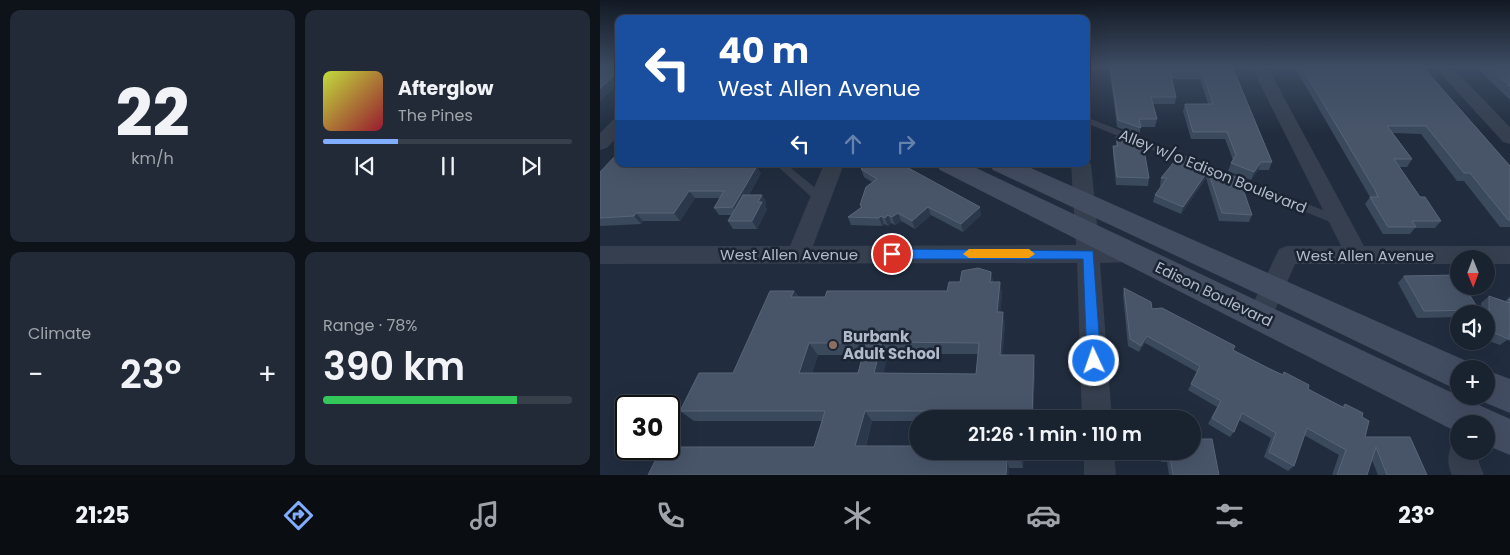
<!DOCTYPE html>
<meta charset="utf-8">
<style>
body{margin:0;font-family:Poppins,sans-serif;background:#222a37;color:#f1f3f6;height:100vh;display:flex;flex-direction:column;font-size:19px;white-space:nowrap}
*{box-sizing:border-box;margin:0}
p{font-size:16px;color:#9fa4aa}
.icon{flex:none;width:28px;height:28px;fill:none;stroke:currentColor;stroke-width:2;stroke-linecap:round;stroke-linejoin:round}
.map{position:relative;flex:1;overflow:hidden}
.details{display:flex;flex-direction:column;gap:10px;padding:10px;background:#0e131a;width:600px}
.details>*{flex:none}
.hud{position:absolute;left:15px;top:15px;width:475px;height:152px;border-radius:10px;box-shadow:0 5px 20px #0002,0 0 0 1px #373f4b;background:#1a4fa0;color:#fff;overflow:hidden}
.needle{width:32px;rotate:179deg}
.tools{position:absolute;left:850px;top:250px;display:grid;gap:10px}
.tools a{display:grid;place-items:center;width:45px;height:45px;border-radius:50%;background:#19222f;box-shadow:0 5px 20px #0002,0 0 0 1px #373f4b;font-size:25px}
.speed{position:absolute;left:15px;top:395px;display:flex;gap:10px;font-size:25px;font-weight:700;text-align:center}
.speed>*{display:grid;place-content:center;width:65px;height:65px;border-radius:50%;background:#19222f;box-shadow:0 5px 20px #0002,0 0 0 1px #373f4b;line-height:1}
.speed .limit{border:2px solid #111;border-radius:8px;background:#fff;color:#111}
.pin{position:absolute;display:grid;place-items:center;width:42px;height:42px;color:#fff;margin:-21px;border:2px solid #fff;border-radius:50%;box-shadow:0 1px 5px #0007}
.me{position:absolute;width:55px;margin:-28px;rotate:357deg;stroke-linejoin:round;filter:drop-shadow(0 0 4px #0008)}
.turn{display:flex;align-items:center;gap:18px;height:105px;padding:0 20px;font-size:22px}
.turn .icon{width:65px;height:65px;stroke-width:2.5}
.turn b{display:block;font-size:35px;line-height:42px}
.lanes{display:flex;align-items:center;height:48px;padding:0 20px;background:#0003;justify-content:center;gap:25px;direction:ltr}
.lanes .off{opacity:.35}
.big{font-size:38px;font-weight:600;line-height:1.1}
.details .card{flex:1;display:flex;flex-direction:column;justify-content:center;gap:8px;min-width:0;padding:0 18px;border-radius:10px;background:#222a37}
.details .dial{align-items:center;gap:0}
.dial b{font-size:65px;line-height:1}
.song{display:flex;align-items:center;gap:15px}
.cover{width:60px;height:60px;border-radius:8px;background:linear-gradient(135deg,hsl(70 70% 55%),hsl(350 70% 35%))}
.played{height:5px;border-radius:2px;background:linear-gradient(90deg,#81adff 30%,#373f4b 30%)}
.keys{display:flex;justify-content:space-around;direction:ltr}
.heat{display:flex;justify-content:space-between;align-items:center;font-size:28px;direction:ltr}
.charge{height:8px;border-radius:4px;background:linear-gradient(90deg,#34c759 78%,#373f4b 0)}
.details .tiles{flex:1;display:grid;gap:10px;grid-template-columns:repeat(2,1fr)}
.trip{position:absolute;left:309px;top:410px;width:292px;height:50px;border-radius:25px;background:#19222f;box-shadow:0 5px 20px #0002,0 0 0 1px #373f4b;font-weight:600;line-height:50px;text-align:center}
.tab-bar{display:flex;height:80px;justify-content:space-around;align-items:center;background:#0a0e13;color:#9fa4aa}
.tab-bar .icon{width:35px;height:35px}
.tab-bar .current{color:#81adff}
.tab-bar b{font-size:22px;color:#f1f3f6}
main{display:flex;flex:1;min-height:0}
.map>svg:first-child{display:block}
</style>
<main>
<section class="details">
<div class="tiles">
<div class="card dial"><b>22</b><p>km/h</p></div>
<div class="card">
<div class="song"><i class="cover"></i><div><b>Afterglow</b><p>The Pines</p></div></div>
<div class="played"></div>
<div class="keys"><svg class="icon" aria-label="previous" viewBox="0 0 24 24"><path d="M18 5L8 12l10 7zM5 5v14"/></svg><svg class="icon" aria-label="pause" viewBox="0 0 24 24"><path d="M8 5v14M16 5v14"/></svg><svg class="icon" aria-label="next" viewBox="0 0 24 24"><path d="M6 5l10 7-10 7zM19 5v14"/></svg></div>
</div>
<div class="card"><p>Climate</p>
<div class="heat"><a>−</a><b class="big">23°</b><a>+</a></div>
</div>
<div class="card"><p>Range · 78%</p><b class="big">390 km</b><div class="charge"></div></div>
</div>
</section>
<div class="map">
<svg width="910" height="475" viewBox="0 0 910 475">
<rect width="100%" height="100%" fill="#212d3f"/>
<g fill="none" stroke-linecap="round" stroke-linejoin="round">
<path fill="#353f4f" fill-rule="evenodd" d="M486,117L743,218L744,221L743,224H735L486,123Z
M175,164H186L225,196L226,199L225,202H217Z"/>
<path fill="#353f4f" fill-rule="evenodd" d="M651,66H667L764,246H910V264H886V259H859V264H695L669,324L660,327L651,324L647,316L679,249L687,246H741Z
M834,66H851L910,127V144L903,142Z
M19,119V135L7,148L0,150V133L13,120Z
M486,159L491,164L499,245L528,244L536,247L540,253L536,259L528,262L500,263L512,419H482L477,263L0,264V246H190L224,164H244L213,246L476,245L471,164H486Z
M859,438V451H879V463L884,475H852C846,462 848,453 853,440Z
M484,451H514L516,475H484Z"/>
<path fill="#434d62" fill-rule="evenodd" d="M336,164H368L859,396L910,419V455L886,445V424H859V433L340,170Z
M389,164H422L871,363L874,369H859V390L847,385L662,296L393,170Z
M886,370L910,379V413L874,398L886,396Z"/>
</g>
<path fill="#3b495d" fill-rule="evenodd" d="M509,66H632L672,162L669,170H658L651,180L628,171L631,163L633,160L625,139H591L583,111L585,104H608L600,79H572L576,97L575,104H553L557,119L555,127H540V136L517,127Z
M694,66H822L910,166V227H900L864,181H857L821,134L793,133L812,159L807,167H799L820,197L841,221L835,228H815L810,234H783L765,204L770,197Z
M875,66H910V100Z
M516,137L549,178L548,186L516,185L513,154V146H516Z
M578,157L623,175L645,189L644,191L652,215L649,222L619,221L606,178L581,214L553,202L555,195L562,186H560L561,178Z
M91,168L161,173L149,195H162L166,202L165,206L167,209L157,229H133L128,221L131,215H119L114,208L120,198H95L80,221H43L41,224L0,226V172Z
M261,169L381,215L363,232L331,215L315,229L301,221L295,225L291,223L288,226L284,224L282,226L251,225L248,217L261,207L260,205L272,182L264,177Z
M391,272L393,282H400L402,295L400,312L405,324L402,355L435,367L433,419H318V421H272L266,446L318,451H424L423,468H409V475H48L214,447L222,421H94L80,411L133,373L194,291L199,297H225L347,291L360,282ZM288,354H378L376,374L283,373ZM218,355H263L258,373H212Z
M804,276L879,310L875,314H859V317L817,318L798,283Z
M524,288L552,309L668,368L682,375L684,372L708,389L742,406L745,404L762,417L765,437L827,475H778L772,460L767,475H732L739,455L704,435L694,466L688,471L664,457L671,438L639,420L634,432L630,437L608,424L617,407L588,390L597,372L545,343L539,352L528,346L523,295Z
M889,296L905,301L909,298H910V341L907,340L900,345L886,340V314H881V303Z
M560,451H592L619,475H569L567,462H561Z"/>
<path fill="#2b384c" d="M19,71V83L0,102V89Z
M661,162L658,170L651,180L654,172Z
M83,164H94L85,176L80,168Z
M157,166L161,173L138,215L133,207Z
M608,171L606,178L581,214L583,207Z
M89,191L95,198L80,221L74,213Z
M162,195L166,202L165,206L167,209L157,229L152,221L158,202Z
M328,207L331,215L315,229L312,221Z
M380,207L381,215L363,232L361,224Z
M36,213L43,221L41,224L34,216Z
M298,213L301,221L295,225L292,217Z
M288,215L291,223L288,226L285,218Z
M281,216L284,224L282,226L279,218Z
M391,272L393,285L390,282Z
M400,282L402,295L399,324L397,312Z
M194,291L203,304L191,297Z
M403,312L405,324L402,366L400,355Z
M547,336L545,343L539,352L541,346Z
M282,342L288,354L281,384L274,373Z
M209,343L218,355L208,384L199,373Z
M434,355L435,367L433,419H432Z
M265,411L272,421L263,455L255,446Z
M422,451H424L423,468L421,459Z
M407,459L409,468V475H406Z"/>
<path fill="#485569" stroke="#586578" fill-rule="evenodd" d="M0,66H19V71L0,89Z
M510,66H632L672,162H661L654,172L631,163L636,155L627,132H593L585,104H613L602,72H570L576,97H551L557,119H539L541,128L518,120Z
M701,66H822L910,166V220H908L870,173H864L826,126H787L812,159H794L820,197H825L841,221H812L816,227H788L770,197H778L775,190Z
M888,66H910V87Z
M516,137H526L543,144L549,178L517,177L513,146H518Z
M19,152V164H83L80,168L157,166L133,207L114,208L124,191H89L74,213H36L34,216L0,218V172Z
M578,157L623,175L624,173L648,182L643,189L652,215L622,213L608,171L583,207L555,195L567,178H561Z
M269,164H301L380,207L361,224L328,207L312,221L298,213L292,217L288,215L285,218L281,216L279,218L248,217L262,207L260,205L266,187L277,179L261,169Z
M143,195H162L158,202H162L152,221H128Z
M378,268L391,272L390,282H400L397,312H403L400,355H434L432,419H371L372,411H265L255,446H318V451H422L421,459H407L406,475H48L61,449H69V447H214L225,411H80L99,373H133L170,291H194L191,297H225L227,291H347L349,282H360L362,271ZM282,342L379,343L376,374L274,373ZM209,343H266L258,373H199Z
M857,275L859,278V286H864L879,310L824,311L804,276Z
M524,288L551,302L552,309L562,308L635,346L633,350L668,368L683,375L684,372L709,385L708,389L744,408L745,404L763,413L762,417L769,421L765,437H810L827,475H787L776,447L767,475H737L746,450L707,428L694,466L669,452L676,433L642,413L634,432L612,418L621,401L591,384L600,366L547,336L541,346L530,339Z
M889,296L909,303V298H910V331L909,339L889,331Z
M592,439H612L619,475H573L570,457H564L563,451H592Z"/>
<linearGradient id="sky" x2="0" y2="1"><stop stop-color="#121923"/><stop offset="0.5" stop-color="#3d4c63"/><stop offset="1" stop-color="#3d4c63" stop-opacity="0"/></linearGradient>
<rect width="910" height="133" fill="url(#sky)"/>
<path fill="#1a73e8" stroke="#114b97" d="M292,249L493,251L501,361L499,365L494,367L489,365L487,361L483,259H292L286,254Z"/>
<path fill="#f59e0b" d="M369,249H429L435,254L429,258H369L363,254Z"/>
<circle fill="#8d6e63" stroke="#1a2433" stroke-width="2" cx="233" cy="345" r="5"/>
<g text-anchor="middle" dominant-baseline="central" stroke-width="5" stroke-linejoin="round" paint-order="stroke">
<g font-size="15" fill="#b1baca" stroke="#1a2433">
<text transform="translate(613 171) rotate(22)">Alley w/o Edison Boulevard</text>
<text x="189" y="254">West Allen Avenue</text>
<text x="765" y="255">West Allen Avenue</text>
<text transform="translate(614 294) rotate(26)">Edison Boulevard</text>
</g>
<g font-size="15" font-weight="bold" fill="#b1baca" stroke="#1a2433" text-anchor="start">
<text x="243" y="336">Burbank<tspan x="243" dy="17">Adult School</tspan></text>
</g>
</g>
</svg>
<div class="tools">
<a><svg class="needle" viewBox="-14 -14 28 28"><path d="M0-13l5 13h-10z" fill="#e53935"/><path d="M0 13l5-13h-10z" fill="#9fa4aa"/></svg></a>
<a><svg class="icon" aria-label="sound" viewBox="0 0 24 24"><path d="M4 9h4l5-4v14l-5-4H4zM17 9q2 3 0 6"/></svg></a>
<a>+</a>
<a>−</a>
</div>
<div class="speed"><div class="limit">30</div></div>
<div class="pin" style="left:292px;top:254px;background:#d93025"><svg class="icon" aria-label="arrive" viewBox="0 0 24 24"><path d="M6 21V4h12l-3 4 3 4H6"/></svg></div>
<svg class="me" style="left:494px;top:361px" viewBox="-20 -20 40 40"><circle r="17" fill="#1a73e8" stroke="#fff" stroke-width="3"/><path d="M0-11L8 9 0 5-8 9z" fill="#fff"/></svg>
<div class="trip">21:26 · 1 min · 110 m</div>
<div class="hud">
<div class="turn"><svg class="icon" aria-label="left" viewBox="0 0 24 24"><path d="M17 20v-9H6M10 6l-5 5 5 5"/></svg><div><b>40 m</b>West Allen Avenue</div></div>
<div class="lanes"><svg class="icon" aria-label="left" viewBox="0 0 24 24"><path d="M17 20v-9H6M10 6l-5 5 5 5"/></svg><svg class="icon off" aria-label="ahead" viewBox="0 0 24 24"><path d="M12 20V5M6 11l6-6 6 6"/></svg><svg class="icon off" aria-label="right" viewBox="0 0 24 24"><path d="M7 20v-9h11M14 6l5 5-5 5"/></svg></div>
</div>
</div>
</main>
<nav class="tab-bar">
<b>21:25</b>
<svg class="icon current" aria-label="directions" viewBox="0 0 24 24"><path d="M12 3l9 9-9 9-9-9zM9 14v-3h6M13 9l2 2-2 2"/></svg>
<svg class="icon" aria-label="music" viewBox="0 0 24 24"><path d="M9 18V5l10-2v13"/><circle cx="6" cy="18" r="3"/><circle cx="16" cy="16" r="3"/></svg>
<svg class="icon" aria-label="phone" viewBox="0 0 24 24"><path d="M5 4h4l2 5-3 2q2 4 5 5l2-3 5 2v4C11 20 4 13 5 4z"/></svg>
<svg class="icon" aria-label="climate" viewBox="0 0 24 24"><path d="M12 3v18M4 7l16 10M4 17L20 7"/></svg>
<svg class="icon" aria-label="car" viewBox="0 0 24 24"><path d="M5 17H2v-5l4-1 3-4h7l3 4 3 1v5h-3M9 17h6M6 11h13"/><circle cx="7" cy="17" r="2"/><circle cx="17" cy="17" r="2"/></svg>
<svg class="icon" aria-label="filters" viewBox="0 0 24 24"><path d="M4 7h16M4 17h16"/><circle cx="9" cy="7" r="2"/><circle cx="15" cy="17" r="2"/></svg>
<b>23°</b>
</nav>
